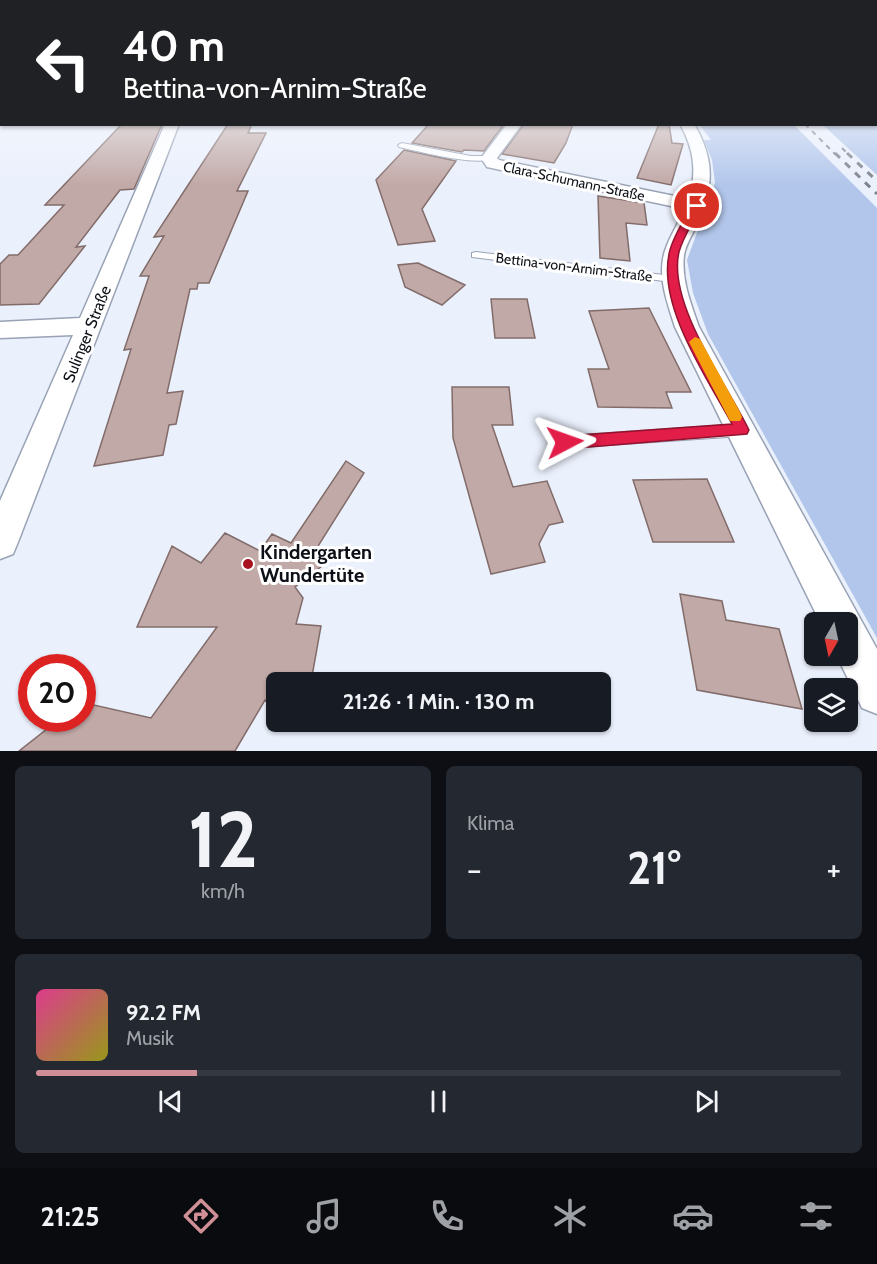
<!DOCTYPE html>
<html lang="de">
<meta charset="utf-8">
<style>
body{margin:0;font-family:Cabin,sans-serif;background:#242831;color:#f1f3f6;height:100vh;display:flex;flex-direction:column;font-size:22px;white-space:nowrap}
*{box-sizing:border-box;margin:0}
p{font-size:20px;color:#9ea1a6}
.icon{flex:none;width:33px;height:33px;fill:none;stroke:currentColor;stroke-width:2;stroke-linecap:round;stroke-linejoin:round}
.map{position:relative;height:751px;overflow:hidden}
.sheet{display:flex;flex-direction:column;gap:15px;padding:15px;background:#0d0f14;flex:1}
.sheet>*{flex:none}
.top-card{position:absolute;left:0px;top:0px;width:878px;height:126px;box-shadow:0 2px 4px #0004;background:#202124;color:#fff;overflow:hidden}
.needle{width:39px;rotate:189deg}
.fabs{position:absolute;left:804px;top:612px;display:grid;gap:12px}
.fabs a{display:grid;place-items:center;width:54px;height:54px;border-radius:9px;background:#171b24;box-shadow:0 2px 4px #0004;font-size:30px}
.speed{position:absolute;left:18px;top:654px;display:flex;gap:12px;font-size:30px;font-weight:700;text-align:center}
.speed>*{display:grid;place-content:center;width:78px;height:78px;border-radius:50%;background:#171b24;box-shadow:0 2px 4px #0004;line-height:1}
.speed .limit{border:9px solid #d22;background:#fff;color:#111}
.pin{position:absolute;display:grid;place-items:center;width:51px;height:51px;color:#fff;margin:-26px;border:3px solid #fff;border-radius:50%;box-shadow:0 2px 6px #0007}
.me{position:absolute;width:66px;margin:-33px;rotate:86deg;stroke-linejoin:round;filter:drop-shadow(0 0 4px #0008)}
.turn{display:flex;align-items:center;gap:21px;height:126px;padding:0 24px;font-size:27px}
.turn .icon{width:78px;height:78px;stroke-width:2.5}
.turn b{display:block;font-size:42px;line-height:51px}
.big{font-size:45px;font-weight:700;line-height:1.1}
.sheet .widget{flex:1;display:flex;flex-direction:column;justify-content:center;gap:9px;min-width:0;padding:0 21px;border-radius:9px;background:#242831}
.sheet .dial{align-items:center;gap:0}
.dial b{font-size:78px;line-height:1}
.song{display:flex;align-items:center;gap:18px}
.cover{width:72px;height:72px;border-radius:9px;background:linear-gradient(135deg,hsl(330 70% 55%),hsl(60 70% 35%))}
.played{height:6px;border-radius:3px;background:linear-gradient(90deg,#d08e96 20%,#363941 20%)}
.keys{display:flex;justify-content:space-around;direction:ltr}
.heat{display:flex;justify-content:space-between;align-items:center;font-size:33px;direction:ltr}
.sheet .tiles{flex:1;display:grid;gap:15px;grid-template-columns:1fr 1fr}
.widget:last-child{grid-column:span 2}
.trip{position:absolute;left:266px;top:672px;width:345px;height:60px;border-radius:9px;background:#171b24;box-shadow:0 2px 4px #0004;font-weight:700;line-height:60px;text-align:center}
.tab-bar{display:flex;height:96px;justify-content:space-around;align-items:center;background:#090b0e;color:#9ea1a6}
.tab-bar .icon{width:42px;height:42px}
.tab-bar .selected{color:#d08e96}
.tab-bar b{font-size:27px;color:#f1f3f6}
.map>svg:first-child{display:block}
</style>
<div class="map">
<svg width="877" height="751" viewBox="0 0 877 751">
<rect width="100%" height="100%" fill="#eaf0fc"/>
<path fill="#b2c6eb" d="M876,116L877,117V175L823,125L876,124Z
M700,125H794L877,208V638L708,334L693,293L687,260L715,183L712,160L704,140H711Z"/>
<path fill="#c1a9a7" stroke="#826c6a" stroke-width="1.5" d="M122,124H162L134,189L120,190L76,247L85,246L39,304L0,305V264L9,255H18L64,205H45Z
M228,124H252L248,133H266L237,191H248L209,283H198L197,289H190L167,393L183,391L176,424L169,425L163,455L94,466L131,349L124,350L149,276H140L164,236L154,237Z
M429,124H504L484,151L464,150L462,152L412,143Z
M524,124H573L566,143L554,163L502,154Z
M659,124H669L672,143L683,144L671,185L637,178Z
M404,150L456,161L422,209L435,241L398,245L376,180Z
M598,196L644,203L647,225L626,223L630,261L600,258Z
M418,263L465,285L442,305L405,287L398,265Z
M491,299H527L535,338H495Z
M649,308L691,392H666L672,408L598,407L588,369H609L589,311Z
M452,387H509L513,425H492L513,487L547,481L563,522L549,525L539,544L545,562L491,574L453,438Z
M346,461L364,473L313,554L327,562L295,587L303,598L296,624L321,626L311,682H276V706L265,700L235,751H19L61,718H84L94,705L151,718L217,627H137L172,546L201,563L225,533L260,551L272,534L291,543Z
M707,479L734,542H653L633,480Z
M680,594L722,601L726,620L779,629L802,709L697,690Z"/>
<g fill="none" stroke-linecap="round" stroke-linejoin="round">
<defs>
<path id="service" d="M402,143L471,156H489L493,158C478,167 418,151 399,147L398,145Z
M476,252L672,276L678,279L672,282L472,257V253Z
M742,424L747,426L749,430L747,434L742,436L565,448L560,446L557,442L560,438L565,436Z"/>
<path id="minor" d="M0,87H2V95H0Z
M165,124H179L18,542L13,554L0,559V501L73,335L0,338V322L80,318Z
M507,124H522L497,158L499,160L689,199C697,171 694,149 680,124H694C716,161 713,188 697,225C692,235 686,244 684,255C681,280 691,304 699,327L877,649V714L862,708L837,656H848V622H820L675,327C667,302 656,273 666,248C671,234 679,222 685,209L487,167L481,158Z"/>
</defs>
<use href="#service" stroke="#99a3b5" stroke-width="2"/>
<use href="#minor" stroke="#99a3b5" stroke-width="3"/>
<use href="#service" fill="#fff" fill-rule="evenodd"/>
<use href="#minor" fill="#fff" fill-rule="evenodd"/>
<path stroke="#7d828b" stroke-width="2" stroke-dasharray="5 5" stroke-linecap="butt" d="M805,124L836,155
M842,148L849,155"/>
<path stroke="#7d828b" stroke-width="3" stroke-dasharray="7 7" stroke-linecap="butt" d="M835,153L877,194
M847,153L877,181"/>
</g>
<linearGradient id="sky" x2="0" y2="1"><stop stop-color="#7fade4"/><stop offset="0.43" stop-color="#f6f8fe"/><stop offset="1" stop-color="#f6f8fe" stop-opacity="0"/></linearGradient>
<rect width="877" height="185" fill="url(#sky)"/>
<path fill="#e11d48" stroke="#92132f" stroke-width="1.5" d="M693,204L701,206C694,221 683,237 679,252C667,303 727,385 749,430L747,434L565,449L559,447L557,442L559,438L565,436L732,424C707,378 658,307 669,254C672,238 685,218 693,204Z"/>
<path fill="#f59e0b" d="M695,337L700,339L740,412L742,417L740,421H730L689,342Z"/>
<circle fill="#a81220" stroke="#fff" stroke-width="2" cx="248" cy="564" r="6"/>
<g text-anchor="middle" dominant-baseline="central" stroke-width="6" stroke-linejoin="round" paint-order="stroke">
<g font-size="14" fill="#0d1117" stroke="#fff">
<text transform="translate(574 181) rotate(12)">Clara-Schumann-Straße</text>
<text transform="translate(574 267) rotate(7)">Bettina-von-Arnim-Straße</text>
</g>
<g font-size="16" fill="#0d1117" stroke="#fff">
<text transform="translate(87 334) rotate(-68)">Sulinger Straße</text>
</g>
<g font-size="20" font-weight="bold" fill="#0d1117" stroke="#fff" text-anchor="start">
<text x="260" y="552">Kindergarten<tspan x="260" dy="23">Wundertüte</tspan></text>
</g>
</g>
</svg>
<div class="fabs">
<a><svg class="needle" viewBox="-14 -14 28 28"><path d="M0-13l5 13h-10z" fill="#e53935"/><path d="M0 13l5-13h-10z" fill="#9ea1a6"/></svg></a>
<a><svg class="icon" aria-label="layers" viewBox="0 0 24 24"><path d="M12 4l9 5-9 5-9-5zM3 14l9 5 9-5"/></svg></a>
</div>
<div class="speed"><div class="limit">20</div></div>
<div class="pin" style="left:697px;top:206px;background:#d93025"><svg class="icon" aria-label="arrive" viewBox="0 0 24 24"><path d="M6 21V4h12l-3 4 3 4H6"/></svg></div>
<svg class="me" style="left:565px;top:442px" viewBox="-20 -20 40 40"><path d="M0-17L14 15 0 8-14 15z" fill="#e11d48" stroke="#fff" stroke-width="4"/></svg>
<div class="trip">21:26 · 1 Min. · 130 m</div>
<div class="top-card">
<div class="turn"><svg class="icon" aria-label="left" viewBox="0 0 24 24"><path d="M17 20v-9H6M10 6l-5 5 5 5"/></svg><div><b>40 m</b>Bettina-von-Arnim-Straße</div></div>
</div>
</div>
<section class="sheet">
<div class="tiles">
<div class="widget dial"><b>12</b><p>km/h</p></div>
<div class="widget"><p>Klima</p>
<div class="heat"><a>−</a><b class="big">21°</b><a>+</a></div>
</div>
<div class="widget">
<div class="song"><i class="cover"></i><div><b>92.2 FM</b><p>Musik</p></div></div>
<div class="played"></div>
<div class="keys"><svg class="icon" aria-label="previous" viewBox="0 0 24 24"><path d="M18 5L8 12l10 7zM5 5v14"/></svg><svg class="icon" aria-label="pause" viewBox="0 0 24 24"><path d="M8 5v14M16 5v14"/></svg><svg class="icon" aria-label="next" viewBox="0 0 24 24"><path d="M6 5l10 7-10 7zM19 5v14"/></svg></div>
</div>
</div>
</section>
<nav class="tab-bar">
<b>21:25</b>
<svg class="icon selected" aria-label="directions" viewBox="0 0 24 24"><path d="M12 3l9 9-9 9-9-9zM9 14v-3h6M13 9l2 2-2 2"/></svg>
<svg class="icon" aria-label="music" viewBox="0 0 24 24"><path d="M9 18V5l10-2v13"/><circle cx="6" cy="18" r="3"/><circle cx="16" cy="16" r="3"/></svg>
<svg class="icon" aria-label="phone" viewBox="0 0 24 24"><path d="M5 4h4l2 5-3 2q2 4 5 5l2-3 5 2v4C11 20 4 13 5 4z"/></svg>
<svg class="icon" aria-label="climate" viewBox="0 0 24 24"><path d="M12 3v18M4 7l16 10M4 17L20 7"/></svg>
<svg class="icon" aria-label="car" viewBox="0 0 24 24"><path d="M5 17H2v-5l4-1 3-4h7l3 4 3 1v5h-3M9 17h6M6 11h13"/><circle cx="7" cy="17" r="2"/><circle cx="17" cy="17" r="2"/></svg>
<svg class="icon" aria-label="filters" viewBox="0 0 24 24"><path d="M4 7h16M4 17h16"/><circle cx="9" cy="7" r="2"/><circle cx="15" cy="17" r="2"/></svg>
</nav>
